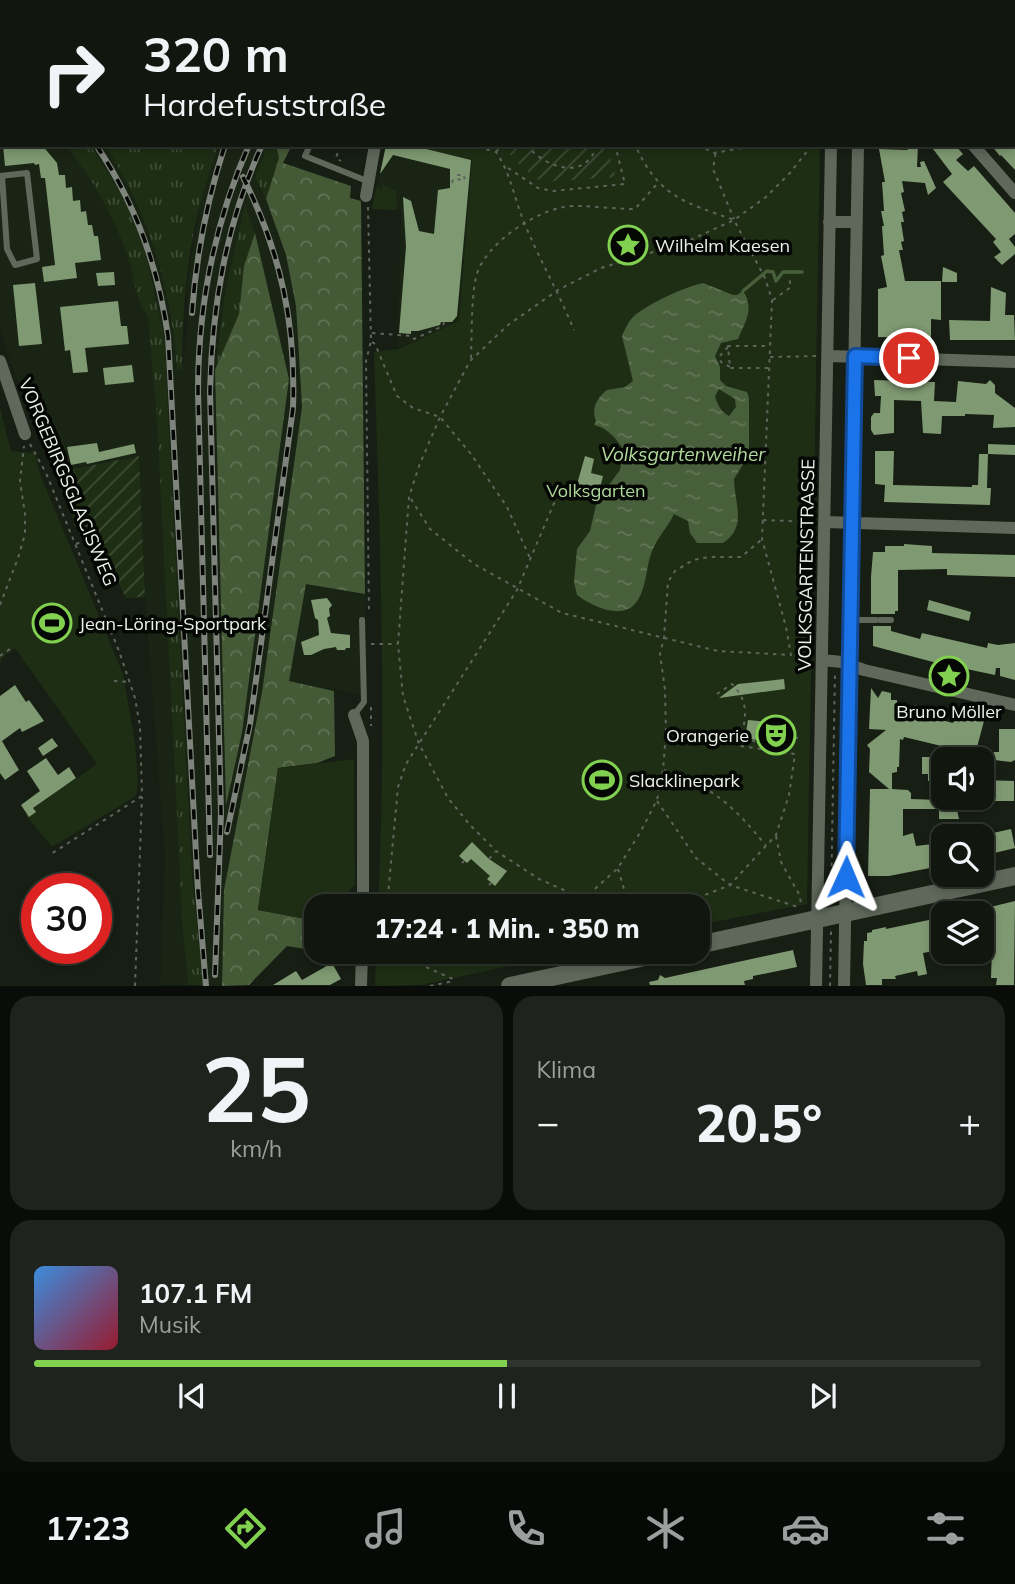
<!DOCTYPE html>
<html lang="de">
<meta charset="utf-8">
<style>
body{margin:0;font-family:Mulish,sans-serif;background:#1e231d;color:#f1f3f6;height:100vh;display:flex;flex-direction:column;font-size:26px;white-space:nowrap}
*{box-sizing:border-box;margin:0}
p{font-size:23px;color:#9c9f9e}
.icon{flex:none;width:38px;height:38px;fill:none;stroke:currentColor;stroke-width:2;stroke-linecap:round;stroke-linejoin:round}
.map{position:relative;height:986px;overflow:hidden}
.sheet{display:flex;flex-direction:column;gap:10px;padding:10px;background:#090c08;flex:1}
.sheet>*{flex:none}
.guide{position:absolute;left:0px;top:0px;width:1015px;height:147px;box-shadow:0 4px 10px #0003,0 0 0 2px #30352f;background:#11160f;color:#f1f3f6;overflow:hidden}
.fabs{position:absolute;left:931px;top:747px;display:grid;gap:14px}
.fabs a{display:grid;place-items:center;width:63px;height:63px;border-radius:14px;background:#11160f;box-shadow:0 4px 10px #0003,0 0 0 2px #30352f;font-size:35px}
.speed{position:absolute;left:21px;top:873px;display:flex;gap:14px;font-size:35px;font-weight:700;text-align:center}
.speed>*{display:grid;place-content:center;width:91px;height:91px;border-radius:50%;background:#11160f;box-shadow:0 4px 10px #0003,0 0 0 2px #30352f;line-height:1}
.speed .limit{border:10px solid #d22;background:#fff;color:#111}
.pin{position:absolute;display:grid;place-items:center;width:60px;height:60px;color:#fff;margin:-30px;border:4px solid #fff;border-radius:50%;box-shadow:0 2px 7px #0007}
.me{position:absolute;width:77px;margin:-38px;rotate:1deg;stroke-linejoin:round;filter:drop-shadow(0 0 5px #0008)}
.turn{display:flex;align-items:center;gap:24px;height:147px;padding:0 28px;font-size:32px}
.turn .icon{width:91px;height:91px;stroke-width:2.5}
.turn b{display:block;font-size:49px;line-height:60px}
.big{font-size:52px;font-weight:800;line-height:1.1}
.sheet .widget{flex:1;display:flex;flex-direction:column;justify-content:center;gap:10px;min-width:0;padding:0 24px;border-radius:21px;background:#1e231d}
.sheet .dial{align-items:center;gap:0}
.dial b{font-size:91px;line-height:1}
.song{display:flex;align-items:center;gap:21px}
.cover{width:84px;height:84px;border-radius:10px;background:linear-gradient(135deg,hsl(210 70% 55%),hsl(350 70% 35%))}
.played{height:7px;border-radius:4px;background:linear-gradient(90deg,#82d04f 50%,#30352f 50%)}
.keys{display:flex;justify-content:space-around;direction:ltr}
.heat{display:flex;justify-content:space-between;align-items:center;font-size:38px;direction:ltr}
.sheet .tiles{flex:1;display:grid;gap:10px;grid-template-columns:1fr 1fr}
.widget:last-child{grid-column:span 2}
.trip{position:absolute;left:304px;top:894px;width:406px;height:70px;border-radius:21px;background:#11160f;box-shadow:0 4px 10px #0003,0 0 0 2px #30352f;font-weight:800;line-height:70px;text-align:center}
.menu{display:flex;height:112px;justify-content:space-around;align-items:center;background:#070906;color:#9c9f9e}
.menu .icon{width:49px;height:49px}
.menu .current{color:#82d04f}
.menu b{font-size:32px;color:#f1f3f6}
.map>svg:first-child{display:block}
</style>
<div class="map">
<svg width="1015" height="986" viewBox="0 0 1015 986">
<defs>
<pattern id="grass-tufts" width="24" height="20" patternUnits="userSpaceOnUse" patternTransform="scale(1.75)"><rect width="24" height="20" fill="#1e2e15"/><path d="M3 7l-1-3M5 7V3M7 7l1-3M15 17l-1-3M17 17v-4M19 17l1-3" fill="none" stroke="#3f4d37"/></pattern>
<pattern id="forest-crowns" width="20" height="18" patternUnits="userSpaceOnUse" patternTransform="scale(1.75)"><rect width="20" height="18" fill="#445a37"/><path d="M2 6a3 3 0 1 1 6 0M12 15a3 3 0 1 1 6 0" fill="none" stroke="#5f7254"/></pattern>
<pattern id="garden-furrows" width="10" height="10" patternUnits="userSpaceOnUse" patternTransform="scale(1.75)"><rect width="10" height="10" fill="#1e2e15"/><path d="M-1 1l2-2M0 10L10 0M9 11l2-2" fill="none" stroke="#3f4d37"/></pattern>
<pattern id="water-ripples" width="26" height="14" patternUnits="userSpaceOnUse" patternTransform="scale(1.75)"><rect width="26" height="14" fill="#485f3b"/><path d="M2 4q2-2 4 0t4 0M15 11q2-2 4 0t4 0" fill="none" stroke="#637657"/></pattern>
</defs>
<rect width="100%" height="100%" fill="#171e14"/>
<path fill="#1a2414" fill-rule="evenodd" d="M74,0H368L367,2Z
M0,44L2,145H105L125,176L140,207L155,246L166,286L174,334L177,370L182,369L188,325L187,285L208,155L214,145H268L255,177L266,199L286,255L296,306L302,407L262,692L224,890L222,985H160L165,855L145,597L139,456L54,473L9,358L0,329ZM245,205L255,233L289,379L242,734L226,801L215,370L225,293Z
M386,145H410L472,160L459,321L398,348L401,211L372,209Z
M306,584L365,594V695L289,681Z"/>
<path fill="url(#grass-tufts)" d="M66,145H90L113,180L129,210L144,247L164,336L192,878L203,985H189L183,934L157,417L148,316C135,300 135,279 129,260C116,219 93,179 66,145Z
M105,145L218,147C189,226 183,286 182,369L177,370C171,286 150,216 105,145Z
M268,145H276L279,158L266,199L255,177Z
M245,204L255,233L244,266L239,314L215,370L225,293Z"/>
<path fill="url(#forest-crowns)" d="M276,145H292L283,163L351,186L350,198L361,201L365,594L306,584L289,681L334,691L335,756L317,763L278,768L258,910L317,921V951L287,946L249,985L222,986L224,890L262,692L302,407L296,306L286,255L266,199L279,158Z
M255,233L289,379L242,733L226,805L215,370L239,314L244,266Z"/>
<path fill="#1e2e15" d="M493,0H755L757,2H493Z
M410,145H820L807,904L698,925V906H378C387,722 380,537 374,352L398,349L459,321L472,160Z
M382,184L396,191L397,210L372,209L376,188L382,190Z
M0,408L11,451L35,453L40,474L123,674L135,743L138,783L136,796L52,847L25,814L97,764L15,648L4,656L0,663Z
M354,759L355,884L337,906H317V921L258,910L278,768Z
M376,952H574L421,985L375,986Z"/>
<path fill="url(#garden-furrows)" d="M501,145H606L616,177L541,182L523,168Z
M139,456L145,597L126,598L94,534L81,538L54,473Z"/>
<path fill="url(#water-ripples)" fill-rule="evenodd" d="M703,283L733,295H737L743,291C755,308 745,322 738,339L721,343L715,356L720,367V380L726,386L747,392L749,398V448L745,461L734,479C734,502 748,527 723,543H697L690,533L688,521L674,514C668,527 658,536 652,551C646,566 647,583 639,598C626,623 593,607 577,595L574,582L577,549L590,531L597,501L620,470L622,459L626,456C621,443 609,428 594,425L596,421C591,408 597,398 607,390L625,387L633,381L622,336C625,329 628,322 633,317C649,303 682,288 703,283ZM719,389L735,399L736,407L729,416C721,412 717,404 715,396Z"/>
<g fill="none" stroke-linecap="round" stroke-linejoin="round">
<path stroke="#485f3b" stroke-width="3.5" d="M743,291L767,271L773,272L776,281L783,272H802"/>
</g>
<path fill="#7f9972" d="M3,145H42L57,163L59,175H65L66,188L72,187L73,201L80,200L81,212L86,211L88,225H92L94,236H98L101,260L75,263L77,278L44,282L42,267L55,265L45,178H41L39,164L35,165L34,163L5,166Z
M386,145H410L471,160L457,316L452,322H441L440,325L418,331H411V334L399,333L406,247L403,197L411,201L419,231L434,234L438,190L450,188V169L393,155L380,174Z
M912,145H918L917,167H921L920,162L924,161L936,188L928,195L925,183L902,181L904,192L901,193L905,211L902,212L904,222H901L904,241L901,242L903,250H899L905,281H941V320L931,319V338L878,337V289L887,287L881,256L884,255L882,226H884L881,211H884L882,182H885L879,149L907,150Z
M930,145H955L963,154L956,160L968,171L974,166L1015,213V234L1009,239L1015,247V254L1002,265L994,257L1001,252L993,242L996,239L943,182L952,174Z
M991,145H1015V170L1001,155L1000,156Z
M943,267L957,273V282H942Z
M114,272L115,285L98,286L96,273Z
M35,283L42,344L19,346L13,285Z
M991,287L1006,293L1005,315H1014L1015,340H950L949,320L990,321Z
M118,301L121,326H127L129,344L85,348L88,372L73,373L70,350L65,351L60,307Z
M132,365L134,382L105,385L103,368Z
M874,380L935,382L934,401L956,402L958,381L986,384L990,380L995,385V393L1015,408V427L993,428L994,415L965,414V416H942L941,434L923,433L921,401L894,400V433L874,435L871,430V417L874,413H880L881,396H875Z
M97,443L99,452L134,444L136,453L87,464L86,462L71,465L67,447Z
M988,444L1015,445V455L988,454L987,488H991L990,505L884,502L885,485L875,484V451H894L893,485L972,487V485H978L979,454H988Z
M585,456L594,459L591,473L603,476L597,500L574,495Z
M904,544L932,546V553L1015,555V577L947,575V569L898,570V611H895V614H871V577L873,552H885V546H904Z
M327,598L332,605L329,609L330,616L327,618L331,633L350,635V648H346L345,650H337L336,647L324,649L311,655H304L301,642L319,635L318,620L315,618L311,600Z
M929,600L971,612L969,621L927,610Z
M873,626H891V631L920,639L922,633L987,648L988,643L998,645L1015,643V680L1000,676V668H996L995,675L933,662L873,646Z
M784,679L785,689L719,698L738,684Z
M15,685L26,702L29,700L44,721L22,732L20,728L2,741L19,770L5,780L0,773V696Z
M871,688L878,698L882,691L891,693V700H897V708L912,712L914,705L939,711L937,719L953,723L955,714L984,721L976,751L955,746L954,749L904,737L903,740L900,739L899,767H897V772L892,773V789L908,790L911,793V799L939,800V809H903V836L913,833L916,846L933,844L940,866L889,876H868L870,789H889L869,772L870,749L867,745L886,730L869,729Z
M748,720L788,724L786,745L745,738Z
M999,729H1015V760L1011,762L994,760V752H999Z
M52,738L58,746L43,756L38,748Z
M922,757H943V781H928V774H922Z
M46,758L58,775L69,767L76,778L33,808L36,812L29,817L21,805L40,791L27,771Z
M982,780L1014,781V801H982Z
M939,809L957,810L959,819H939Z
M1011,829L1015,848L982,856V839L985,838L984,835Z
M472,842L489,859L507,871L495,886L487,879L490,876L471,859L467,863L459,856Z
M1015,901L1014,985H996L997,978H991L992,949L984,950L982,940V909Z
M943,917V949L923,953L927,974L918,976L917,971L895,976L896,979H882V985H866L863,964L864,941H867V933L872,932V930L886,927V929Z
M793,950L797,967L753,976V979L744,981L745,985H650L649,982L658,980L660,975L665,978Z
M332,963L341,979L330,985H273L296,971L302,980Z"/>
<g fill="none" stroke-linecap="round" stroke-linejoin="round">
<path stroke="#5f655c" stroke-width="2" stroke-dasharray="3.5 5" stroke-linecap="butt" d="M770,0V2
M733,2L734,0
M340,145L336,158L341,161
M470,145L496,152C511,174 514,198 524,222C539,259 559,293 574,330
M526,145C538,159 562,174 582,165C587,163 591,157 594,153L592,145
M698,145L714,153L759,145
M717,145L713,169L734,219
M496,152L502,145
M508,168L538,188L553,191L625,184L615,145
M457,175H463
M452,183L453,179L465,180L464,176
M368,207L371,341L366,361L369,614
M773,300L791,287L789,277
M372,333L412,336L414,339L443,326L444,322
M372,342L375,344L397,396L413,408L440,417L471,454L507,507L530,558
M728,347L719,357L721,362L730,367
M770,357L817,356
M471,358C472,334 471,300 476,277C484,243 542,205 576,206C595,206 615,209 635,209L657,184
M768,368H730L728,346H769
M30,444L46,473L119,651L135,698L140,726L142,796L51,854
M411,499L430,529L474,564L562,613L718,651L791,655L786,627L762,539L772,300L765,278L734,220C684,202 659,197 635,145
M763,520L813,522
M76,544L94,537
M0,605L18,558L25,534V514L20,481L24,446
M371,644H397
M0,656L10,649
M114,681L129,682
M371,707V726
M787,736L798,738
M752,740L755,742L754,747
M664,770C711,785 736,808 766,846
M657,801L696,858L730,885L801,908
M776,836L781,862L800,896L801,906
M489,859L495,852
M462,863L464,861
M618,869L624,889L632,906
M489,885L491,883
M375,899L377,906
M831,900L835,672
M387,906L398,787L406,764L517,590L558,494
M576,906L618,868L641,831L657,800L663,770L666,733L665,690L660,654L664,638L668,582L675,571L693,560L709,557H741L761,540
M630,906L584,899L539,879L496,851L470,825L448,798L419,744L403,696L398,644L409,497L419,466L440,417L470,361L508,325L558,290L601,268L686,242L734,220L766,197L790,173L812,145
M647,906L695,899L730,885L776,835L789,795L795,754L740,746C744,720 752,705 732,684L717,694
M406,952L417,963L455,980
M555,952L556,961
M135,986L142,797
M430,986L454,981
M830,986L831,931"/>
<path stroke="#5f685b" stroke-width="6" d="M1013,99L1015,101
M310,145L305,156L367,181
M0,176L27,173L37,259L15,265L7,249L2,176
M851,620H876
M880,620H891
M354,715L364,702L362,620"/>
<path stroke="#5f685b" stroke-width="12" d="M409,2L410,0
M973,145L1015,193
M366,196L375,145
M829,222H857
M829,356L1015,362
M0,361L25,434
M825,522L1015,528
M822,660L842,662L864,670L1015,705
M354,715L363,741V906
M361,986L362,952
M816,986L831,145
M844,986L858,145"/>
<path stroke="#5f685b" stroke-width="16" d="M802,0L806,2
M37,2L40,0
M890,2L891,0
M0,28L2,27"/>
<path stroke="#5f685b" stroke-width="18" d="M698,945L1015,876
M510,986L668,952"/>
<path stroke="#7e847b" stroke-width="2" d="M41,2L45,0
M0,25L2,24"/>
<defs>
<path id="rail" d="M60,0L63,2
M295,2L296,0
M341,2L343,0
M360,2L361,0
M0,51L2,52
M96,145C136,204 158,266 168,336L198,891L206,986
M192,313C196,256 207,200 225,145
M227,832L250,724L293,408C296,324 281,253 243,177
M210,855L198,392C198,305 214,224 249,145
M215,975L221,813L210,392C212,305 226,224 262,145"/>
</defs>
<use href="#rail" stroke="#7e847b" stroke-width="6"/>
<use href="#rail" stroke="#050704" stroke-width="3.5" stroke-dasharray="10" stroke-linecap="butt"/>
</g>
<g fill="none" stroke-linecap="round" stroke-linejoin="round">
<defs>
<path id="route" d="M846,877L855,356L909,358"/>
</defs>
<use href="#route" stroke="#114b97" stroke-width="18"/>
<use href="#route" stroke="#1a73e8" stroke-width="12"/>
</g>
<defs>
<symbol id="sight-ring" viewBox="-11 -11 22 22"><circle r="9.5" fill="#050704" stroke="#82d04f" stroke-width="1.5"/><path d="M0-6L1.8-2.2L6-1.7L2.9 1.2L3.7 5.4L0 3.3L-3.7 5.4L-2.9 1.2L-6-1.7L-1.8-2.2Z" fill="#82d04f"/></symbol>
<symbol id="stadium-ring" viewBox="-11 -11 22 22"><circle r="9.5" fill="#050704" stroke="#82d04f" stroke-width="1.5"/><path d="M0-5a6.5 5 0 1 0 0 10a6.5 5 0 1 0 0-10ZM-3.5-1.8h7v3.6h-7Z" fill="#82d04f"/></symbol>
<symbol id="theatre-ring" viewBox="-11 -11 22 22"><circle r="9.5" fill="#050704" stroke="#82d04f" stroke-width="1.5"/><path d="M-5-5.5Q0-4 5-5.5V0Q5 5 0 6Q-5 5-5 0ZM-3.3-2.5H-1v1.5H-3.3ZM1-2.5H3.3v1.5H1ZM-2.8 1Q0 5.5 2.8 1Z" fill="#82d04f"/></symbol>
</defs>
<g fill-rule="evenodd">
<use href="#sight-ring" x="606" y="223" width="44" height="44"/>
<use href="#stadium-ring" x="30" y="601" width="44" height="44"/>
<use href="#sight-ring" x="927" y="654" width="44" height="44"/>
<use href="#theatre-ring" x="754" y="713" width="44" height="44"/>
<use href="#stadium-ring" x="580" y="758" width="44" height="44"/>
</g>
<g text-anchor="middle" dominant-baseline="central" stroke-width="7" stroke-linejoin="round" paint-order="stroke">
<g font-size="18" fill="#ecf1e9" stroke="#050704" text-anchor="start">
<text x="655" y="245">Wilhelm Kaesen</text>
<text x="79" y="623">Jean-Löring-Sportpark</text>
<text x="949" y="711" text-anchor="middle">Bruno Möller</text>
<text x="749" y="735" text-anchor="end">Orangerie</text>
<text x="629" y="780">Slacklinepark</text>
</g>
<g font-size="18" fill="#ecf1e9" stroke="#050704">
<text transform="translate(68 482) rotate(67)">VORGEBIRGSGLACISWEG</text>
<text transform="translate(806 565) rotate(-89)">VOLKSGARTENSTRASSE</text>
</g>
<g font-size="18" fill="#b0d79b" stroke="#050704">
<text x="596" y="490">Volksgarten</text>
</g>
<g font-size="19" font-style="italic" fill="#b2da9d" stroke="#050704">
<text x="683" y="454">Volksgartenweiher</text>
</g>
</g>
</svg>
<div class="fabs">
<a><svg class="icon" aria-label="sound" viewBox="0 0 24 24"><path d="M4 9h4l5-4v14l-5-4H4zM17 9q2 3 0 6"/></svg></a>
<a><svg class="icon" aria-label="search" viewBox="0 0 24 24"><circle cx="10" cy="10" r="6"/><path d="M15 15l6 6"/></svg></a>
<a><svg class="icon" aria-label="layers" viewBox="0 0 24 24"><path d="M12 4l9 5-9 5-9-5zM3 14l9 5 9-5"/></svg></a>
</div>
<div class="speed"><div class="limit">30</div></div>
<div class="pin" style="left:909px;top:358px;background:#d93025"><svg class="icon" aria-label="arrive" viewBox="0 0 24 24"><path d="M6 21V4h12l-3 4 3 4H6"/></svg></div>
<svg class="me" style="left:846px;top:877px" viewBox="-20 -20 40 40"><path d="M0-17L14 15 0 8-14 15z" fill="#1a73e8" stroke="#fff" stroke-width="4"/></svg>
<div class="trip">17:24 · 1 Min. · 350 m</div>
<div class="guide">
<div class="turn"><svg class="icon" aria-label="right" viewBox="0 0 24 24"><path d="M7 20v-9h11M14 6l5 5-5 5"/></svg><div><b>320 m</b>Hardefuststraße</div></div>
</div>
</div>
<section class="sheet">
<div class="tiles">
<div class="widget dial"><b>25</b><p>km/h</p></div>
<div class="widget"><p>Klima</p>
<div class="heat"><a>−</a><b class="big">20.5°</b><a>+</a></div>
</div>
<div class="widget">
<div class="song"><i class="cover"></i><div><b>107.1 FM</b><p>Musik</p></div></div>
<div class="played"></div>
<div class="keys"><svg class="icon" aria-label="previous" viewBox="0 0 24 24"><path d="M18 5L8 12l10 7zM5 5v14"/></svg><svg class="icon" aria-label="pause" viewBox="0 0 24 24"><path d="M8 5v14M16 5v14"/></svg><svg class="icon" aria-label="next" viewBox="0 0 24 24"><path d="M6 5l10 7-10 7zM19 5v14"/></svg></div>
</div>
</div>
</section>
<nav class="menu">
<b>17:23</b>
<svg class="icon current" aria-label="directions" viewBox="0 0 24 24"><path d="M12 3l9 9-9 9-9-9zM9 14v-3h6M13 9l2 2-2 2"/></svg>
<svg class="icon" aria-label="music" viewBox="0 0 24 24"><path d="M9 18V5l10-2v13"/><circle cx="6" cy="18" r="3"/><circle cx="16" cy="16" r="3"/></svg>
<svg class="icon" aria-label="phone" viewBox="0 0 24 24"><path d="M5 4h4l2 5-3 2q2 4 5 5l2-3 5 2v4C11 20 4 13 5 4z"/></svg>
<svg class="icon" aria-label="climate" viewBox="0 0 24 24"><path d="M12 3v18M4 7l16 10M4 17L20 7"/></svg>
<svg class="icon" aria-label="car" viewBox="0 0 24 24"><path d="M5 17H2v-5l4-1 3-4h7l3 4 3 1v5h-3M9 17h6M6 11h13"/><circle cx="7" cy="17" r="2"/><circle cx="17" cy="17" r="2"/></svg>
<svg class="icon" aria-label="filters" viewBox="0 0 24 24"><path d="M4 7h16M4 17h16"/><circle cx="9" cy="7" r="2"/><circle cx="15" cy="17" r="2"/></svg>
</nav>
